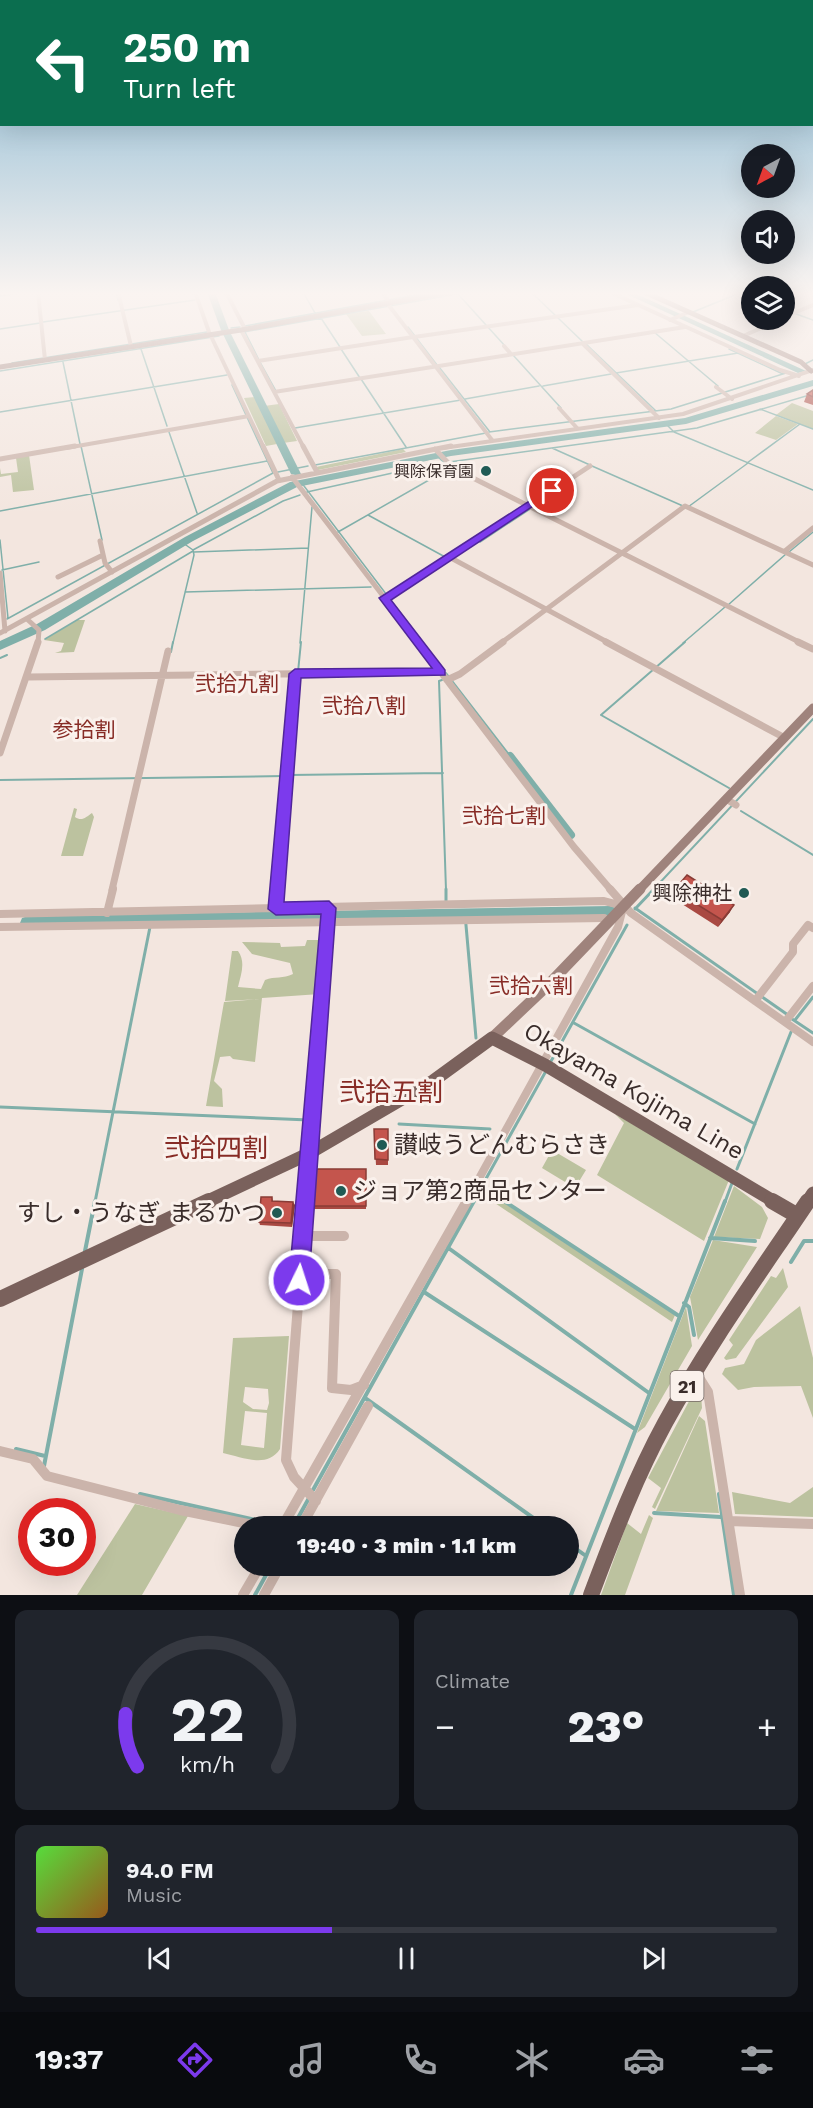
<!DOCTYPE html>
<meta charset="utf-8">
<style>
body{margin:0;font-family:"Work Sans","Noto Sans JP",sans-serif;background:#20242c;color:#f1f3f6;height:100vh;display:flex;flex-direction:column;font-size:22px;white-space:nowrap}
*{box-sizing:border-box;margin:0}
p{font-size:20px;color:#9ea1a6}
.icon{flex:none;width:33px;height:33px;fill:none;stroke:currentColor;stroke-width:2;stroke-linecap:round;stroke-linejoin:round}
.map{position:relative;height:1595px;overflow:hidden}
.panel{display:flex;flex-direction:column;gap:15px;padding:15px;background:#0d0f14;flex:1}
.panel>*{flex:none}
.guide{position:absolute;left:0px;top:0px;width:813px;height:126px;box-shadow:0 6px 24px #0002;background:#0b6e4f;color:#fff;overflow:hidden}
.needle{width:39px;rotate:221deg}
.buttons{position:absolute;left:741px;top:144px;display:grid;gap:12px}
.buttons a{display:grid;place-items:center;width:54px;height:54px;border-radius:50%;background:#171b24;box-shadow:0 6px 24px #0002;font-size:30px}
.speed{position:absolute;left:18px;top:1498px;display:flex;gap:12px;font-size:30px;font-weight:700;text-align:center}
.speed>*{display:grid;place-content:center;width:78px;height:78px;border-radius:50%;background:#171b24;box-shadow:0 6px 24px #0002;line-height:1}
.speed .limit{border:9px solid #d22;background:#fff;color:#111}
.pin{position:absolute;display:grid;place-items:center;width:51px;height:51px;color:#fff;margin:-26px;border:3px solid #fff;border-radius:50%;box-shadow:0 2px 6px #0007}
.me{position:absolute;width:66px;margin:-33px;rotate:4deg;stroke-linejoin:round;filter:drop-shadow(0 0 4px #0008)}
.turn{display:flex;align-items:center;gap:21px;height:126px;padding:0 24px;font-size:27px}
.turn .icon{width:78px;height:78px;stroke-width:2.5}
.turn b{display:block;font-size:42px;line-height:51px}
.big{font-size:45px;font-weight:800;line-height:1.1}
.panel .widget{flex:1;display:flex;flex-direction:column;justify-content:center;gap:9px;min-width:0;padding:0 21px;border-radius:12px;background:#20242c}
.panel .dial{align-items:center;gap:0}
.dial svg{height:156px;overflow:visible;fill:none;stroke:#363941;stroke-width:7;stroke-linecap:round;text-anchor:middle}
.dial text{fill:#f1f3f6;stroke:none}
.song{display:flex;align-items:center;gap:18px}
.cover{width:72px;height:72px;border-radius:9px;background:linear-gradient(135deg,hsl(110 70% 55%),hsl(30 70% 35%))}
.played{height:6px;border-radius:3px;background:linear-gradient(90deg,#7c3aed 40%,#363941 40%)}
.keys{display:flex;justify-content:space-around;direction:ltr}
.heat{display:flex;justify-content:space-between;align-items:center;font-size:33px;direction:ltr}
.panel .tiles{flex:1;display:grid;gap:15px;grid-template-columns:1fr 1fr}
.widget:last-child{grid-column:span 2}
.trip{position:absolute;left:234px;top:1516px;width:345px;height:60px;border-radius:30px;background:#171b24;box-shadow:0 6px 24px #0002;font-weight:800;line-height:60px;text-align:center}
.menu{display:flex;height:96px;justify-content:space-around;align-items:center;background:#090b0e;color:#9ea1a6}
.menu .icon{width:42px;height:42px}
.menu .current{color:#7c3aed}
.menu b{font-size:27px;color:#f1f3f6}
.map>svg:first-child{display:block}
</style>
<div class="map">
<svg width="813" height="1595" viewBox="0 0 813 1595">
<rect width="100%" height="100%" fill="#f3e6df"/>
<path fill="#bcc29f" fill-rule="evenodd" d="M368,311H369L386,334L362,336L346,314Z
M255,397L277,444L266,446L244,398Z
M792,403L813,411V429L776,415Z
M279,404L297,441L283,443L264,406Z
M776,416L798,424L776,440L755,433Z
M403,449L406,452L318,470L316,467Z
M29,455L34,490L13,492L11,475L0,477V468L1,474L18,472L16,458Z
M77,620H85L74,652L55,653L61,651L64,643L44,640Z
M74,808L77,809L75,817C82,822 86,817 92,813L94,817L83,856H61Z
M307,940H325L320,994L262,998L255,1062L233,1059L230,1056L220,1057L214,1081L222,1089L223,1107L206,1106L224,1002L260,999L225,1001L232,951H238C246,962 241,974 238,987L261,989L265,980C275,976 283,979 293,974L290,963L252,954L242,942L280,943L281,947L305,946Z
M615,1114L729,1180L704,1241L597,1175L624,1123Z
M552,1150L586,1170L575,1188L542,1168Z
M734,1186L762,1207L768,1218L760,1239L714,1237Z
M486,1191L675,1315L672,1322L483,1195Z
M713,1240L757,1247L698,1340L690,1297Z
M783,1268L788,1287L736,1358L726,1360L724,1358L733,1345L729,1340L771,1276L776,1278Z
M800,1306L813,1358V1418L801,1386L754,1387L738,1390L722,1374L725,1368L744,1364L756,1340Z
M686,1307L692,1346L645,1427L637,1433Z
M289,1336L280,1449C267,1469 242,1457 223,1453L233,1338ZM245,1387L268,1389L269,1403L267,1410L253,1409L243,1402ZM245,1411L267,1413L264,1448L241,1445Z
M695,1390L701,1394L702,1408L655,1509L652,1507L661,1488L648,1478Z
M699,1416L705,1421L719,1513L656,1511Z
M813,1487V1517L735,1514L732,1492L790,1503Z
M135,1504L188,1516L142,1595H77Z
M649,1515L653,1518L625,1595H601L627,1523L641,1534Z"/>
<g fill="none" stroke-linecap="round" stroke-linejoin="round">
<path stroke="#7fafa9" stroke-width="1.5" d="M116,292L118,300
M303,292L315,313
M531,292L555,315
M743,293L752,296
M231,294L248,292
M458,294L486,325
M0,296L28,292
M784,309L793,313
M693,312L742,292
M796,314L813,320
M557,317L583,342
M321,318L340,347
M43,322L195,300
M245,326L432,292
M487,326L505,346
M408,327L437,365
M231,328L240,327
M0,329L40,323
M244,332L468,292
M245,332L259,360
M654,332L718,386
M585,343L656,411
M141,349L167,426
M341,349L360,378
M729,349L783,374
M513,355L561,408
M63,362L80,444
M260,362L276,391
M12,363L207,332
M805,364L813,360
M439,367L490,432
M0,371L219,336
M616,373L738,353
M361,379L406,447
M232,385L273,473
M543,386L611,374
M465,399L539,386
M760,409L813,429
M0,412L227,375
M666,424L674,432L813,490
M295,428L461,400
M169,432L197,513
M489,432L671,409L786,373
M81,446L102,540
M552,448L590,465
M437,456L450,468
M449,462L697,428L813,394
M747,463L800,424
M315,465L486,433
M592,466L683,506
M301,482L421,640
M307,492L442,462
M688,507L748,463
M0,511L267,461
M368,515L447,558
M338,532L450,468
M0,540L8,618
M480,542L530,509
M193,550L283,501L300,495
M194,552L308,548
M789,552L813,532
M2,570L39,562
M185,592L371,587
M728,605L786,554
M7,619L273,473L308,466
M34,630L36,632
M45,639L193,551
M173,643L194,555L193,550L183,543
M300,643L312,507
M683,643L725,607"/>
<path stroke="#7fafa9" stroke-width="2" d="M685,642L601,715L729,788
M171,652L173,642
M0,658L7,655
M298,672L301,642
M446,673L510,756
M442,680L439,681L446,890
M290,775L443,773
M0,780L284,776
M741,811L813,855
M653,890L813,719"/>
<path stroke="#7fafa9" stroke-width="3" d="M446,889V901
M635,908L788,1015
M635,909L654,889
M447,912V915
M465,914L476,1038
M108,918V921
M792,1019L813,1033
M795,1020L813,997
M574,1023L755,1124
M550,1063L627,925
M0,1107L309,1120
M399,1124L490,1129
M315,1142L323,1034
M737,1169L791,1032
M482,1186L506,1202
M95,1202L150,927
M473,1202L546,1071
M725,1202L732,1183"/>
<path stroke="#7fafa9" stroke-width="4" d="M504,1201L679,1316
M710,1238L755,1241
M447,1247L649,1393
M85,1251L95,1201
M791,1262L804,1241H813
M424,1292L635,1429
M684,1303L689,1307L694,1335
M365,1398L546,1527
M16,1449L45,1456
M44,1466L82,1269
M313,1490L474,1201
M140,1494L278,1525
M719,1494L734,1595
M654,1513L721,1517
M293,1527L309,1498
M568,1543L586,1556
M255,1595L271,1566
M571,1595L725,1201"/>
<path stroke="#7fafa9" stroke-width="8" d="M510,756L571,835"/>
<path fill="#7fafa9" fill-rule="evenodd" d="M207,292H215L229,330L301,474L300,476L291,474L221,330Z
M622,292H632L806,371L798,373Z
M813,380V386L686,424L451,456L297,487L193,541L45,630L0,650V641L37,624L185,537L290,482L451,450L685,418Z
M610,906L616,908L618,913L616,918L610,920L28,930L22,928L20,923L22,918L28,916Z"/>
<path stroke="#cbb4ab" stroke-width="4" d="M38,292L45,360
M118,292L131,346
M195,292L209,332L264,448
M226,292L245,329
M382,292L390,303
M610,292L780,370L799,376
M387,303L492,440
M784,317L813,305
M670,320L689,312
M241,330L304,448
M743,336L780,320
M414,337L638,305
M582,343L659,418
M504,346L511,354
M258,361L413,337
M716,387L732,399
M274,392L685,327
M559,408L577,428
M66,448L249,416
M443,448L683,414L813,370"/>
<path stroke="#cbb4ab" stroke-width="5" d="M263,446L279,480
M303,446L317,472
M435,449L453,468L801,643
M0,459L75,446
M292,477L419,643
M100,541L105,563L112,572
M785,551L813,528
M451,558L609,643
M0,573L5,631
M58,577L103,555
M384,598L392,596L590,466
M28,620L39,630L38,643
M0,633L277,481L451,446
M501,643L685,506L813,565"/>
<path stroke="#cbb4ab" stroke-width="7" d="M418,642L574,847L611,890
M606,642L785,738
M798,642L813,649
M28,677L441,672
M447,680L460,674L503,642
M0,753L38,642
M726,799L736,805
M112,890L168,651
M278,890L295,674"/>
<path stroke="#cbb4ab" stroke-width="8" d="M610,889L631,913L813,1042
M276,909L278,889
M107,913L113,889
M0,914L604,901L623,906
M0,927L604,918
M755,1001L793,952V944L808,925L813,928
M785,1022L813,986
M306,1202L329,908
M466,1202L618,927L623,908"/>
<path stroke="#cbb4ab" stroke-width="10" d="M306,1201L286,1460L294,1477L316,1501
M302,1236H344
M301,1274H336L332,1388L351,1390L364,1385
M696,1373L708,1392L740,1595
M0,1451L33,1459L47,1476L180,1510L263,1527
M729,1521L813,1524
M282,1527L467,1201
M301,1527L368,1406
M243,1595L260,1566
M264,1595L280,1566"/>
<path stroke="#9f837c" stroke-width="5" d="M644,292L801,362L811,371
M0,367L241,330L449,292"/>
<path stroke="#9f837c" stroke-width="9" d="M639,890L813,708"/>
<path stroke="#9f837c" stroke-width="11" d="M492,1038L548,985L640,889"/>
<path stroke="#7a615c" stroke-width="13" d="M206,1202L308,1154L433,1081L492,1038L545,1065L775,1202
M807,1202L813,1193"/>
<path stroke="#7a615c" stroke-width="16" d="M772,1201L798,1216
M0,1299L209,1201
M591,1595C613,1537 635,1478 665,1423C707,1346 759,1274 808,1201"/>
</g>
<path fill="#a94942" d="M813,390V405L804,402L807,394Z
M674,890L730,912L718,927L671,897Z
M374,1129H388V1165H376Z
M366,1169V1209H314L313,1206Z
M272,1197L273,1201L295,1205L292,1227L260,1225L259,1222Z"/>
<path fill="#893c36" d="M734,905L730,912L718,927L722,920Z
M293,1202L295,1205L292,1227L291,1223Z"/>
<path fill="#c4554d" stroke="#893c36" stroke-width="1.5" d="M813,390V397L807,394Z
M687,875L734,905L722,920L674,890Z
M374,1129H388V1160L375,1159Z
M316,1169H366V1206H313Z
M261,1197H272V1201L293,1202L291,1223L259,1222Z"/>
<linearGradient id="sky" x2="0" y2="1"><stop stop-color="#7eb2cf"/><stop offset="0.57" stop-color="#faf4f1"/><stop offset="1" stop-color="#faf4f1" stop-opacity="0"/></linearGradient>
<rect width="813" height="515" fill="url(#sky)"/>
<path fill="#7c3aed" stroke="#51269a" stroke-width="1.5" d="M548,489L556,491L391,600L445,670V675L301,678L284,902L329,901L336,908L309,1280L306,1287L299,1290L292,1287L289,1280L321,914L276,915L268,909L289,674L295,669L432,668L379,598Z"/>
<g fill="#205a54" stroke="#faf1ec" stroke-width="2">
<circle cx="486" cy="471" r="6"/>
<circle cx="744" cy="893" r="6"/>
<circle cx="382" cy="1145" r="6"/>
<circle cx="341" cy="1191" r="6"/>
<circle cx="277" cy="1213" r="6"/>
</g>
<g text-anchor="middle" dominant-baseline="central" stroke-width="6" stroke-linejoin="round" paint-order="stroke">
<g font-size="16" fill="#392c2a" stroke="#faf1ec" text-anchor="end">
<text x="474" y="471">興除保育園</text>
</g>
<rect fill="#faf1ec" stroke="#736764" stroke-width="1.5" x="670.5" y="1371" width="33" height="30" rx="4.5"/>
<g font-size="18" font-weight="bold" fill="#392c2a">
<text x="687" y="1386">21</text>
</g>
<g font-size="20" fill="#392c2a" stroke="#faf1ec" text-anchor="end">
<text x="732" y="893">興除神社</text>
</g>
<g font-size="21" fill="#872b25" stroke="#faf1ec">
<text x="237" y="683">弐拾九割</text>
<text x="364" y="705">弐拾八割</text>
<text x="84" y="729">参拾割</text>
<text x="504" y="815">弐拾七割</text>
<text x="531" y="985">弐拾六割</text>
</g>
<g font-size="24" fill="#392c2a" stroke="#faf1ec">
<text transform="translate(634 1091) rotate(30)">Okayama Kojima Line</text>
</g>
<g font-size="24" fill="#392c2a" stroke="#faf1ec" text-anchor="start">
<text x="394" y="1145">讃岐うどんむらさき</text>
<text x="353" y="1191">ジョア第2商品センター</text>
<text x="265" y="1213" text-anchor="end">すし・うなぎ まるかつ</text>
</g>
<g font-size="26" fill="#872b25" stroke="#faf1ec">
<text x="391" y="1092">弐拾五割</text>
<text x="216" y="1148">弐拾四割</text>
</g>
</g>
</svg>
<div class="buttons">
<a><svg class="needle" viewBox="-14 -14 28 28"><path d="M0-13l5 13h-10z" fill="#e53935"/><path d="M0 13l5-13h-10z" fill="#9ea1a6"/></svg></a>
<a><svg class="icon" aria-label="sound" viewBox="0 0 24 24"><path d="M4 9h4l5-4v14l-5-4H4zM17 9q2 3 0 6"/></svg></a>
<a><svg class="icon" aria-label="layers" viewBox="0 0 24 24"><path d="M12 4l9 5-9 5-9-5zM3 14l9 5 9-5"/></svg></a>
</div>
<div class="speed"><div class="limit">30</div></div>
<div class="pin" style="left:552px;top:491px;background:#d93025"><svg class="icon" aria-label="arrive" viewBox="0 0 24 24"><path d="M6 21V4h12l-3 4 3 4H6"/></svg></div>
<svg class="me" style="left:299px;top:1280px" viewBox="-20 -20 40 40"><circle r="17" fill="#7c3aed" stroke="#fff" stroke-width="3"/><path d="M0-11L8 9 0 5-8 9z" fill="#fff"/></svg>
<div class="trip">19:40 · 3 min · 1.1 km</div>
<div class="guide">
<div class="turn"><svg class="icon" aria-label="left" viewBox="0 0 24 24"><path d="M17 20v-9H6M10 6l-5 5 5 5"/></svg><div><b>250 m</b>Turn left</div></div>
</div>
</div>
<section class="panel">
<div class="tiles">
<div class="widget dial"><svg viewBox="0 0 100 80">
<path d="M14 69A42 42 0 1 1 86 69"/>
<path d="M14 69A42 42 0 0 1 8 42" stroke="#7c3aed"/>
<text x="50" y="56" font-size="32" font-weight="700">22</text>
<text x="50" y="72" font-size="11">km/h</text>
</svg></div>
<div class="widget"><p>Climate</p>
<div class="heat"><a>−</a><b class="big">23°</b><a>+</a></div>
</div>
<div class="widget">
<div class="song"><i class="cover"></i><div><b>94.0 FM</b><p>Music</p></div></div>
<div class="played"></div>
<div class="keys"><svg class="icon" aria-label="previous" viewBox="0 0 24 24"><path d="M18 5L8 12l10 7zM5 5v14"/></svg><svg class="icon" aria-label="pause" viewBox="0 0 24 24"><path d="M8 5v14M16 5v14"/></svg><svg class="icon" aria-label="next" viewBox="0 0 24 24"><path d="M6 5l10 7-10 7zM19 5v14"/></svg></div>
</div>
</div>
</section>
<nav class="menu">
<b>19:37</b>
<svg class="icon current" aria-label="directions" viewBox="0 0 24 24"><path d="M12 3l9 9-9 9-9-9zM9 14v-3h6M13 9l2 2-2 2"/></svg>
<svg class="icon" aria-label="music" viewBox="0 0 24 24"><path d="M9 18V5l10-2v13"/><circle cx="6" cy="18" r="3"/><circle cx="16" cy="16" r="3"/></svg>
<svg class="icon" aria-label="phone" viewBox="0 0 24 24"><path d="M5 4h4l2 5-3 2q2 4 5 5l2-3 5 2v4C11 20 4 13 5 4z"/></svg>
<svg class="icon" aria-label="climate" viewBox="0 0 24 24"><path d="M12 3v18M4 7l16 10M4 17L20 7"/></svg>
<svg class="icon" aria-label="car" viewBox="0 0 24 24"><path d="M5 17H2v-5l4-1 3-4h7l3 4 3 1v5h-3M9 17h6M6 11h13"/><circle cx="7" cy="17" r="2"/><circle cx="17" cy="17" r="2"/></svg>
<svg class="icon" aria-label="filters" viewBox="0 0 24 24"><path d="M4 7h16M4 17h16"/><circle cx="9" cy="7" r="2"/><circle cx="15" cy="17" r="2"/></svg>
</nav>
